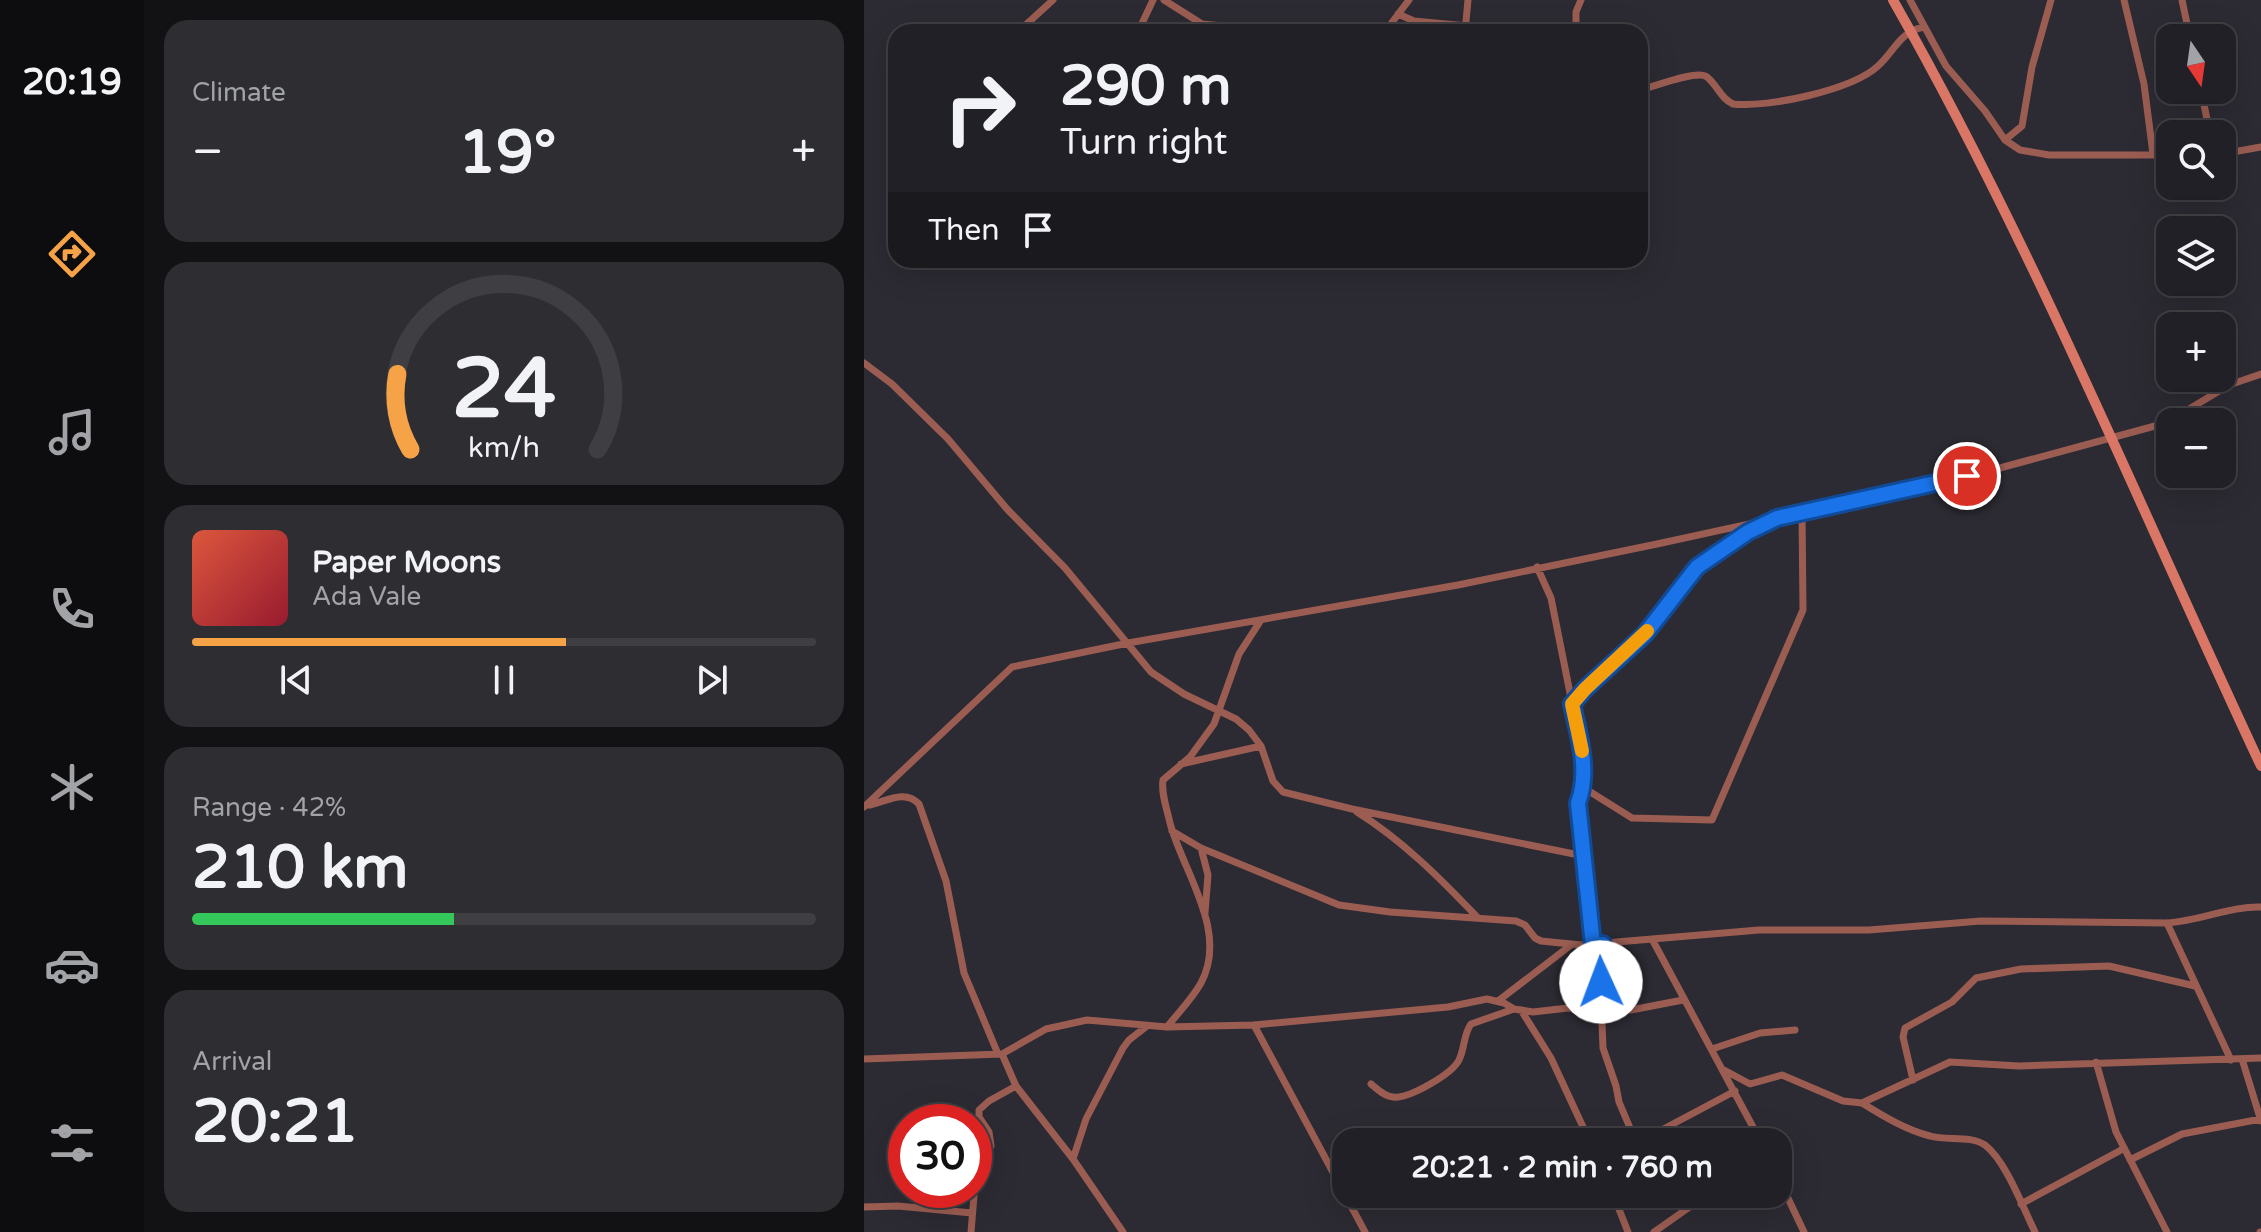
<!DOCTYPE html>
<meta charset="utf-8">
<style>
body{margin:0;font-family:"Varela Round",sans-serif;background:#2d2d32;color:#f1f3f6;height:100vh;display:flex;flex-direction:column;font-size:30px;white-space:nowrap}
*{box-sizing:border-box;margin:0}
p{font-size:26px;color:#a2a3a7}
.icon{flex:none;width:44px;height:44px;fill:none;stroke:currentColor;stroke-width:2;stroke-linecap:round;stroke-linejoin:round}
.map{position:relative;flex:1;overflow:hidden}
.drawer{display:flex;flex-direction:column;gap:20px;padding:20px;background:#121215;width:720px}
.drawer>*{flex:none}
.banner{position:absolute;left:24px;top:24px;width:760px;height:244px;border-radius:24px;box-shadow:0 8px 32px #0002,0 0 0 2px #3e3e43;background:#212026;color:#f1f3f6;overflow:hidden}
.needle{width:52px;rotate:167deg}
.fabs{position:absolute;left:1292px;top:24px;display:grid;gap:16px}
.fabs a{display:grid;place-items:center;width:80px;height:80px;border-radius:16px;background:#212026;box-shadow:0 8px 32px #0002,0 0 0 2px #3e3e43;font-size:40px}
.speed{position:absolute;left:24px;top:1104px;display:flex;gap:16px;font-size:40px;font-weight:700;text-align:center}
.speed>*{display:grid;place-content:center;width:104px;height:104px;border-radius:50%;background:#212026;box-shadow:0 8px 32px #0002,0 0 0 2px #3e3e43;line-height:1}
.speed .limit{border:12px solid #d22;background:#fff;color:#111}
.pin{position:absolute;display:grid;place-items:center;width:68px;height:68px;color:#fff;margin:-34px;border:4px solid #fff;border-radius:50%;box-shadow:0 2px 8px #0007}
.me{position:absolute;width:88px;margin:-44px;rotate:358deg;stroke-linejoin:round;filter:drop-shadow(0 0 6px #0008)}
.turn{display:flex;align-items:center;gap:28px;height:168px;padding:0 40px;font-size:36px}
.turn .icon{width:104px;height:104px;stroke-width:2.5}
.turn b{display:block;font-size:56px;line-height:68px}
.then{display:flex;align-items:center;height:76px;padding:0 40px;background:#0003;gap:16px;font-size:30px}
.big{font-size:60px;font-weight:700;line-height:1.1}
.drawer .widget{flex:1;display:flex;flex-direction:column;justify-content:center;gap:12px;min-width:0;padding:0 28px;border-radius:24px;background:#2d2d32}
.drawer .dial{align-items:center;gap:0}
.dial svg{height:208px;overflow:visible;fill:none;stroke:#3e3e43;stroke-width:7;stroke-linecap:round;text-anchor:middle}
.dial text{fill:#f1f3f6;stroke:none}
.song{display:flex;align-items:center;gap:24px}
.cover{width:96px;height:96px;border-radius:12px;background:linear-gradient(135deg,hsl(10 70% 55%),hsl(350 70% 35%))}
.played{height:8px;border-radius:4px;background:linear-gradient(90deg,#f5a346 60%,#3e3e43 60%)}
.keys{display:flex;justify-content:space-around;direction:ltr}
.heat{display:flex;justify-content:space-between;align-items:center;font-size:44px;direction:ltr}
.charge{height:12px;border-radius:6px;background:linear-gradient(90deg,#34c759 42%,#3e3e43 0)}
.trip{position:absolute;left:468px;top:1128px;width:460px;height:80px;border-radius:24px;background:#212026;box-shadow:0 8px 32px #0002,0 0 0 2px #3e3e43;font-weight:700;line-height:80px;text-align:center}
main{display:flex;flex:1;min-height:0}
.tab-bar{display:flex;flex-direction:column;width:144px;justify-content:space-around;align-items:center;background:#0d0d0f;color:#a2a3a7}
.tab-bar .icon{width:56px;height:56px}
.tab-bar .current{color:#f5a346}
.tab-bar b{font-size:36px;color:#f1f3f6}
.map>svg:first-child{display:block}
</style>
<main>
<nav class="tab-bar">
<b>20:19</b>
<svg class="icon current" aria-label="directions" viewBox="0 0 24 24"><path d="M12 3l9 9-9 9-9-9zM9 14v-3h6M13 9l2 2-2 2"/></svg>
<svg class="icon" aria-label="music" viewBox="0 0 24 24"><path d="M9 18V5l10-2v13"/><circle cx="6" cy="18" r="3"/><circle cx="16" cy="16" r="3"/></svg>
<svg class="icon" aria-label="phone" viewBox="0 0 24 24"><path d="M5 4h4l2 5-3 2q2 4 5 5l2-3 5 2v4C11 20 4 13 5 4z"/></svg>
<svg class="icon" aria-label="climate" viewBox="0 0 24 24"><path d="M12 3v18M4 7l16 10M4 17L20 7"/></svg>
<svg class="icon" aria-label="car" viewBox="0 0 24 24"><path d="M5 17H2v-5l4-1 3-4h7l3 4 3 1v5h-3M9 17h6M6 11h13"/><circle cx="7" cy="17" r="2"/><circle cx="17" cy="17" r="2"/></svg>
<svg class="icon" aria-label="filters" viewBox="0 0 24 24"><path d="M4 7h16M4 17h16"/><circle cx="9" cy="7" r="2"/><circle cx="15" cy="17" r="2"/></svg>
</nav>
<section class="drawer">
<div class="widget"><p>Climate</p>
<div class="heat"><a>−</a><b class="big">19°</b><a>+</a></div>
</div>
<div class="widget dial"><svg viewBox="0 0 100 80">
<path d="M14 69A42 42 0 1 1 86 69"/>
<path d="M14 69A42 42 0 0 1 9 40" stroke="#f5a346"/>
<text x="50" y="56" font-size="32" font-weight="700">24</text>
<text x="50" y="72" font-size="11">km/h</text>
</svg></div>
<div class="widget">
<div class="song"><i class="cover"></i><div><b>Paper Moons</b><p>Ada Vale</p></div></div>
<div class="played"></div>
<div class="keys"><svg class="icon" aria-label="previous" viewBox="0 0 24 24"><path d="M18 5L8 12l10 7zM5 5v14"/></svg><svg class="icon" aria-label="pause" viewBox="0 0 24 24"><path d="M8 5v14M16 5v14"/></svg><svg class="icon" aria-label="next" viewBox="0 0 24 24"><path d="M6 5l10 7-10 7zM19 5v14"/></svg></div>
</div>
<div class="widget"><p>Range · 42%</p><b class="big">210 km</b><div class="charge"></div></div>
<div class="widget"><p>Arrival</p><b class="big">20:21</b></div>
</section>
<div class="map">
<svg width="1397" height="1232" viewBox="0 0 1397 1232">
<rect width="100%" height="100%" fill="#2c2a32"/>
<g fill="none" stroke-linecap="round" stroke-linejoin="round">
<path stroke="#9b5d52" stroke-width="7" d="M300,0L338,24
M1046,0L1082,66L1121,111L1141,140L1156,150L1185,155H1306
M1260,0L1280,84L1289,154
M1318,0L1326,38
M534,14L550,21L603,26
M154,32L189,0
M274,32L289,0
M318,32L338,24L424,32
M510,32L526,25L545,0
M601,32L604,0
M712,32V12L717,0
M776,90C790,87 833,69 843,77C854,86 856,98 869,104C904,108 988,90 1014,66C1031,51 1035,32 1060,27
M1337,90L1346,134
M1141,140L1158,126L1168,67L1187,0
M1358,154L1397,147
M0,363L28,384L84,439L143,509L201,568L287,672L320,694L372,719L385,730L397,746L409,781L419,792L488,809L720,856
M673,567L687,598L718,753L720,788L714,803L729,945
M708,704L721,689L781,634L833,567L862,546L903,523
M317,764L397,746
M720,788L768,818L848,820L939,610L938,512
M6,805C23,801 41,789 55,804L82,881L100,973L134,1054
M0,807L148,667L264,643L594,585L793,544L1110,475L1302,423L1365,385L1397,374
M493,812C538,840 577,879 613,917
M308,831L337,848L475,905L526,912L652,921L661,925L671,938L677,941L717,945L895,930H1005L1117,921L1303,923C1335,921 1367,906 1397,907
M337,848L344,875L341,913
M1303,923L1367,1060
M788,939L897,1142
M739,944L736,972L739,1048L752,1086L755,1102L772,1142
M634,1001L707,945
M657,1010L687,1058L726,1142
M390,1025L501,1232
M303,1027C314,1013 328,999 337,983C365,931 319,872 306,823C303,809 297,794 299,780L326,757L350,724L375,654L397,620
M848,1049L896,1033L931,1030
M138,1054L152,1086L209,1159L259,1232
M0,1059L138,1054L182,1029L223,1020L303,1027L390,1025L584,1007L623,999L640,1003L650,1009L669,1012L704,1008L767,1010L819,1000
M1378,1059L1397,1121
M1232,1062L1252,1132L1303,1232
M860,1070L886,1084L918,1075L979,1101L998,1103L1086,1062L1155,1066L1397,1058
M1049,1080L1039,1037L1041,1028L1088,1002L1112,978L1157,969L1245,966L1331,986
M507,1084C513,1089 521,1097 529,1097C545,1099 588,1074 595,1060C601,1048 599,1035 607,1024L650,1009
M998,1103C1019,1116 1042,1130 1066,1136C1083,1141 1106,1135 1121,1145C1142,1161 1159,1208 1171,1232
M775,1142L871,1091
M209,1159L222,1119L259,1048L265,1040L283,1026
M1266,1160L1318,1134L1397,1119
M914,1177L940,1232
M749,1194L764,1232
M1157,1204L1259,1149
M0,1207L34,1206L108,1213
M107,1232L111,1184L127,1146L125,1132L115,1117V1110L125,1101L152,1086
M790,1232L844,1194
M1396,1232H1397"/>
<path stroke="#da7666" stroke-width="10" d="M1029,0C1169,246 1277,510 1397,766"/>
</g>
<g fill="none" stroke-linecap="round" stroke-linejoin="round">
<defs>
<path id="route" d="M737,982L739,944L729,945L714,803C726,771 715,737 708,704L721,689L781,634L833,567L884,532L913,518L1103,476"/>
</defs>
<use href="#route" stroke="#114b97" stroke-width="20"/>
<use href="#route" stroke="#1a73e8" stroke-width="14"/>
<path stroke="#f59e0b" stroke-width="14" d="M718,751L708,704L721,689L783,631"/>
</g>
</svg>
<div class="fabs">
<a><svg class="needle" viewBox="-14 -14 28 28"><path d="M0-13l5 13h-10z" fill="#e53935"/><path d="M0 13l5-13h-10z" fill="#a2a3a7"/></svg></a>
<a><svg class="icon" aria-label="search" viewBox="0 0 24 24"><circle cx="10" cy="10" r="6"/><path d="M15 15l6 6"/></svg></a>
<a><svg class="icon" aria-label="layers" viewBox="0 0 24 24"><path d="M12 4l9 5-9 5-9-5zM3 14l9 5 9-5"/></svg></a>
<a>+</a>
<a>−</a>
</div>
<div class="speed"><div class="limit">30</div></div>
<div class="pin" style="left:1103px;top:476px;background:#d93025"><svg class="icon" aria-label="arrive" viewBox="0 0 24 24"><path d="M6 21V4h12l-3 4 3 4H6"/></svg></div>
<svg class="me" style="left:737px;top:982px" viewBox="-20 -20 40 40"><circle r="19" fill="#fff"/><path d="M0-13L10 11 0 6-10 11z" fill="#1a73e8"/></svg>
<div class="trip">20:21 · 2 min · 760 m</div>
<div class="banner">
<div class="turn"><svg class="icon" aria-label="right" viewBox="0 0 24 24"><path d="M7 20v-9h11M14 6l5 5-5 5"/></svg><div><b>290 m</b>Turn right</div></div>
<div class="then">Then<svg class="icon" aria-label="arrive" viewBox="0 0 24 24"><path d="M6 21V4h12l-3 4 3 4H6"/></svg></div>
</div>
</div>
</main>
